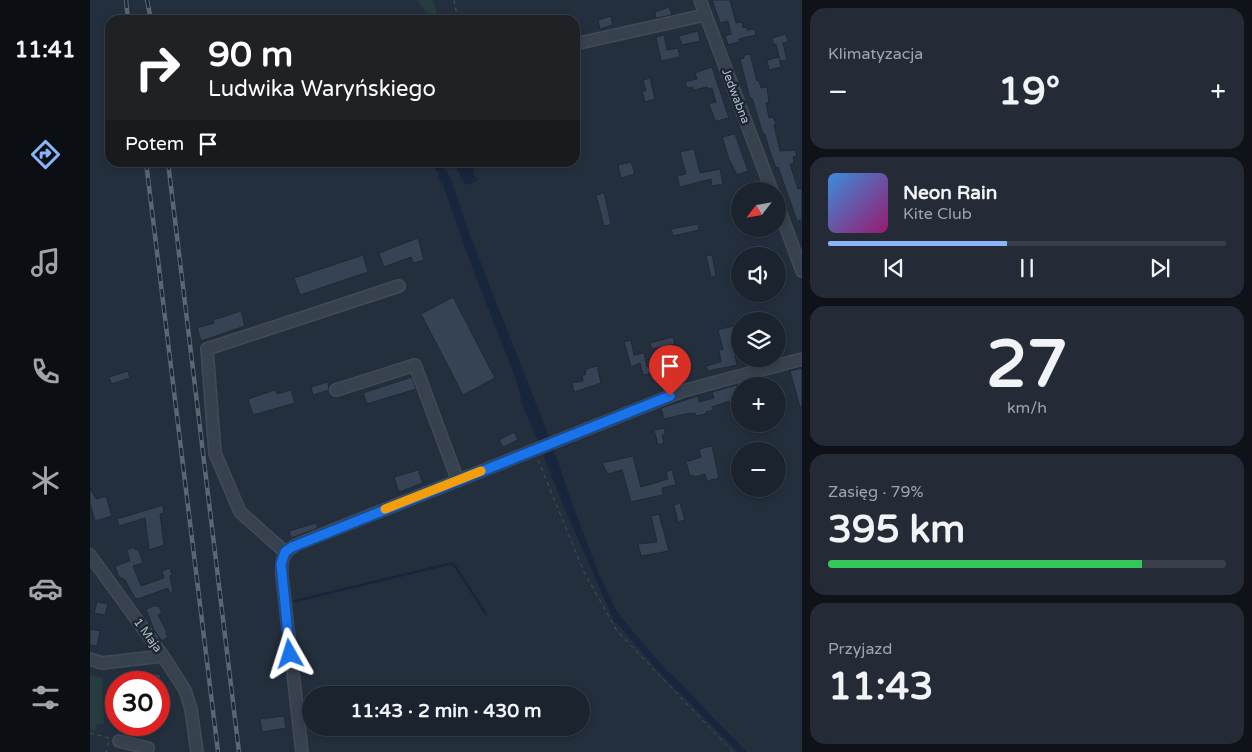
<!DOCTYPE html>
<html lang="pl">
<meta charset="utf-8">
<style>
body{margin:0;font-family:"Varela Round",sans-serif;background:#242b36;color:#f1f3f6;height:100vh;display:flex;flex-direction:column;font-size:19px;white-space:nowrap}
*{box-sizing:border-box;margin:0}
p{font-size:16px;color:#a0a4aa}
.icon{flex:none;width:28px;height:28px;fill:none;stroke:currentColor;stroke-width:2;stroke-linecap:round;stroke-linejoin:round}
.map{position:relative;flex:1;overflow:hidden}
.sheet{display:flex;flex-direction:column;gap:8px;padding:8px;background:#0f1319;width:450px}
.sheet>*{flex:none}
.guide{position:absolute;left:15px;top:15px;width:475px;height:152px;border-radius:15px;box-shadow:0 2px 8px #0003,0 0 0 1px #39404a;background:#202124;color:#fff;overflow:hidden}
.needle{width:32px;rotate:239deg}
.tools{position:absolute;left:641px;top:182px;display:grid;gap:10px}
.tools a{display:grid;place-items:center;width:55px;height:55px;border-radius:50%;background:#1b232e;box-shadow:0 2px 8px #0003,0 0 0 1px #39404a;font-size:25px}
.speed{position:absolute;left:15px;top:671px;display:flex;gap:10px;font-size:25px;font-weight:700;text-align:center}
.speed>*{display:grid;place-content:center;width:65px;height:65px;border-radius:50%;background:#1b232e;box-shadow:0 2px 8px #0003,0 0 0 1px #39404a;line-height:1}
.speed .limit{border:8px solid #d22;background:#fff;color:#111}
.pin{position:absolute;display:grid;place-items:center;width:42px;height:42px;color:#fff;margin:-51px -21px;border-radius:50% 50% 50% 0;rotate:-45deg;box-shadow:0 0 5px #0007}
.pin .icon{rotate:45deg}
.me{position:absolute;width:55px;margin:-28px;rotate:354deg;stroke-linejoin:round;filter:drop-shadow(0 0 4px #0008)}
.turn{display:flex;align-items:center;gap:18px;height:105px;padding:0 20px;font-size:22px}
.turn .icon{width:65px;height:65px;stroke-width:2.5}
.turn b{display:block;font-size:35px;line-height:42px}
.then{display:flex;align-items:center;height:48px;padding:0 20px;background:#0003;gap:10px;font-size:19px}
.big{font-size:38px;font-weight:800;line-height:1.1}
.sheet .card{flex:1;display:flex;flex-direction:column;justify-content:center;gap:8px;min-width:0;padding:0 18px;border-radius:15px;background:#242b36}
.sheet .dial{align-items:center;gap:0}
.dial b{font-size:65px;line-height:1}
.song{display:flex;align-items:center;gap:15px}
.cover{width:60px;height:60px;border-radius:8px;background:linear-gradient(135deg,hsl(210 70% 55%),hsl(320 70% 35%))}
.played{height:5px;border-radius:2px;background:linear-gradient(90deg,#8ab4f8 45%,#39404a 45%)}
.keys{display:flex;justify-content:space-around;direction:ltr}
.heat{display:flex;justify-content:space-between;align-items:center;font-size:28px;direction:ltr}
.charge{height:8px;border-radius:4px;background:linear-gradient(90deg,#34c759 79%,#39404a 0)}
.trip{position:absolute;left:212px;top:686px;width:288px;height:50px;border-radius:25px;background:#1b232e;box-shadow:0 2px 8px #0003,0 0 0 1px #39404a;font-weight:800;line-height:50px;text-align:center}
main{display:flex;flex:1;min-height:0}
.dock{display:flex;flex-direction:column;width:90px;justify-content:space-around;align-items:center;background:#0b0e12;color:#a0a4aa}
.dock .icon{width:35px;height:35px}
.dock .active{color:#8ab4f8}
.dock b{font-size:22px;color:#f1f3f6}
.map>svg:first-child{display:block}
</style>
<main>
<nav class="dock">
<b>11:41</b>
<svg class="icon active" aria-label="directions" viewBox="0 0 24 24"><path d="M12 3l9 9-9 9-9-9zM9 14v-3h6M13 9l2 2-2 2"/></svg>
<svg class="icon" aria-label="music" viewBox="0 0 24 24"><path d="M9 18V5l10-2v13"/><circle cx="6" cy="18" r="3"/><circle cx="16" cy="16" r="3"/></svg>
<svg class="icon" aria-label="phone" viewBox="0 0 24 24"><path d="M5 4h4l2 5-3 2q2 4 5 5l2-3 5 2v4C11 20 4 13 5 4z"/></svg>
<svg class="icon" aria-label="climate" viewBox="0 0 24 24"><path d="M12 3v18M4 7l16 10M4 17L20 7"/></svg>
<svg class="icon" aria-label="car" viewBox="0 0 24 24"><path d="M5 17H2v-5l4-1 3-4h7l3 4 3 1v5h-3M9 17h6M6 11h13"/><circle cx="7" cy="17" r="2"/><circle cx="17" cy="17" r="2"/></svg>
<svg class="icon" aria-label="filters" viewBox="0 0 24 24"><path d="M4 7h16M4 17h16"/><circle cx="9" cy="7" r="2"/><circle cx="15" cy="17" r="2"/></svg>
</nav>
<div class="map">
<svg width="712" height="752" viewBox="0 0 712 752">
<rect width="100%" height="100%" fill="#242f3e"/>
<path fill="#263c3f" d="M327,0H343L349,20H342Z
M0,675L12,678L14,724H7L5,731L0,729Z"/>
<path fill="#17263c" d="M342,163H351L361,179L376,225L459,437L448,441L433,407L426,379L382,267L353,185L347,178L349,174Z
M364,163H384V176L389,179L379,185L374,183Z
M463,447L478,492L508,572L526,610L550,640L590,686L654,752H648L571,674L527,623H525L474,507L452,452Z"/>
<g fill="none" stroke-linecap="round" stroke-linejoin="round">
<path stroke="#17263c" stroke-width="2.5" d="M205,601L363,563L396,614
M579,673L655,752"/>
</g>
<path fill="#364354" stroke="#1f2835" d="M622,0H640L646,23L652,22L653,28L657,27V30L665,29L666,35L649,39V42L638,45L635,36L641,34L638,21L630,23Z
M579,7L582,15L566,18L565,12Z
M521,16L523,25L510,29L508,20Z
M608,31L610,41L592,45L589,36Z
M696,34L698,42L693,43L697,60L690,61L686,44L684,45L682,38Z
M574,35L577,50L588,48L590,57L571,61L566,37Z
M660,54L667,81L669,80L671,88L677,87L679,102L676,103L679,118L683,117L686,124L684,125L690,151L705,150L707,156L703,157L704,163L700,164L708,189L712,188V220L707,221L688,167L686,168L679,149L675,134H673L662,98L660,99L650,59L654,58V55Z
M689,57L691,67L679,70L677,60Z
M622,67L639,118L627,121L625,120L619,104L626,102L622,88L618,89L617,87L604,90L603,87L597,88L595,82L607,79L605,73Z
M560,78L565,99L555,102L552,91H556L553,80Z
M645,134L658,171L647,175L639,159L632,137Z
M604,149L610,173L630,169L633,184L622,186L621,179L590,187L587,176L596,174L590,152Z
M541,162L545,174L531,178L528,165Z
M514,193L521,224L514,226L506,195Z
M608,224L609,230L583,236L581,229Z
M328,238L334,260L324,263L321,257L294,267L289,253Z
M273,255L278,272L210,295L204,278Z
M622,255L626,276L621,277L616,256Z
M363,297L405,378L373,395L331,314Z
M151,311L155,326L111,341L107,328L124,323L123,320Z
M643,326L646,339L641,340L647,365L618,371L616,366L631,362L629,350L633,349L628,330Z
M583,337L585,344L562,349L560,343Z
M541,340L544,355L554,353L557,367L579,362L580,369L553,375L550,363L541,367L534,342Z
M507,366L511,383L484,392L482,383L493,381L492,375H495L496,369Z
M712,368V407H710L700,371Z
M38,371L40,378L21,384L19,377Z
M322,377L326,389L277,404L273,393Z
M238,382L239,390L223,395L221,387Z
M646,385L650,397V416L643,400L622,407L623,410L616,412V414L606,416L605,413L600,414V413L574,419L571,408L608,396L609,402L624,398L622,392Z
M185,390L187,394L201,390L205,403L163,415L158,399Z
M574,428L575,434L572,435L574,443L568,445L564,430Z
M424,432L428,440L413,447L409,440Z
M622,446L629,478L617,481L615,474L604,477L603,475L600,476L596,462L611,457L609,449Z
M543,456L551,487L578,479L576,472L582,470L586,485L572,488L573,494L572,495L541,502L532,470L518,474L512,463Z
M328,470L333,483L309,492L304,477Z
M0,488L6,499L16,496L22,516L5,521L0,504Z
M590,503L595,520L588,522L584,505Z
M73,505L74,513L70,514L74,545L59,550L55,518L29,526L27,519Z
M569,514L579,551L551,556L548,544L567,542L561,516Z
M226,523L228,528L201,538L199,531Z
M44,547L45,550L48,549L53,563L43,566L51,586L74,578L72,571L80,568L82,575L80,576L83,593H80L78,588L48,599L45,598L35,580L29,577L25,566L40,561L37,550Z
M7,602L18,604L15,615L4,613Z
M64,606H69L72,614L68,615L77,632L76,633L78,637L72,641L64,630L56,609Z
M0,629L10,631L7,646L0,645Z
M48,670L71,675L69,682H50L51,678L46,676Z
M69,705L77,706L76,719H69Z
M194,716L196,728L172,732L170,719Z"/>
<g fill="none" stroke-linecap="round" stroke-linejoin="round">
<defs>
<path id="minor" d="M610,0L682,191
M485,44L615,15
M688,206L712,271
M246,390L325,365L368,481
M195,552L150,512L125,453L117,349L309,286
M0,555L73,656L95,690L101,709L107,752
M0,659L12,663L73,656
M29,741L58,748L57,752
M212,752L192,576C191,560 192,552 208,544L593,391L712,359"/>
</defs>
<use href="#minor" stroke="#414a57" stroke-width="14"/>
<path stroke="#3f5557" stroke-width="1" stroke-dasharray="4 4" stroke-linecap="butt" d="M364,0L368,20
M448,460L494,572L527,631L643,752
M0,733L19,738L17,751L15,752"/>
<use href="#minor" stroke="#38414e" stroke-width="11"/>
<defs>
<path id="rail" d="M36,0L38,20
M57,0L61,20
M56,162L128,752
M78,162L149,752"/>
</defs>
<use href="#rail" stroke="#5a6575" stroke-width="4.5"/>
<use href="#rail" stroke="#1d2633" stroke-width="2.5" stroke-dasharray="8" stroke-linecap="butt"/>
</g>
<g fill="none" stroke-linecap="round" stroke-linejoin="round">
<defs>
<path id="route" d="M200,654L191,564L195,552L202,547L580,396"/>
</defs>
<use href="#route" stroke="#114b97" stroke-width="12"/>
<use href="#route" stroke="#1a73e8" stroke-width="9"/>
<path stroke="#f59e0b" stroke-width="9" d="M295,509L391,471"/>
</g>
<g text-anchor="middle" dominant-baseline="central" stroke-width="5" stroke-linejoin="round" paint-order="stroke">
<g font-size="12" fill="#b4bcc9" stroke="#1d2633">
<text transform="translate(646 96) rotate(69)">Jedwabna</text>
<text transform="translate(58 635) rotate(54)">1 Maja</text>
</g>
</g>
</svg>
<div class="tools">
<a><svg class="needle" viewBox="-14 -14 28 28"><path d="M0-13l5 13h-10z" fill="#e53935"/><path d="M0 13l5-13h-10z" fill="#a0a4aa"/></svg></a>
<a><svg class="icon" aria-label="sound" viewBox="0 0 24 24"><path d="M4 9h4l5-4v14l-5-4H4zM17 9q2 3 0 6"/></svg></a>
<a><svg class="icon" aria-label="layers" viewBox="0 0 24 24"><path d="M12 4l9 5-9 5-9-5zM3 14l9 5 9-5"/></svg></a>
<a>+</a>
<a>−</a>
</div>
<div class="speed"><div class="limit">30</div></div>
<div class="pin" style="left:580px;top:396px;background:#d93025"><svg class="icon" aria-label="arrive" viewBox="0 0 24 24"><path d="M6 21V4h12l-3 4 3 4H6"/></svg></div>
<svg class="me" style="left:200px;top:654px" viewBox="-20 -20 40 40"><path d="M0-17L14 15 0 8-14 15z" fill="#1a73e8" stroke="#fff" stroke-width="4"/></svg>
<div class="trip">11:43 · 2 min · 430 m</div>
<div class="guide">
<div class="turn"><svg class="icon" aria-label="right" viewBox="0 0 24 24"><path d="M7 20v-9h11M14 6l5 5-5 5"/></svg><div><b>90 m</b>Ludwika Waryńskiego</div></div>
<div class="then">Potem<svg class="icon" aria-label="arrive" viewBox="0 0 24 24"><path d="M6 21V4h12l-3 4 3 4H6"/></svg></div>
</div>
</div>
<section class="sheet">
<div class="card"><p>Klimatyzacja</p>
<div class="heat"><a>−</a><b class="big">19°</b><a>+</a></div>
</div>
<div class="card">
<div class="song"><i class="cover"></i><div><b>Neon Rain</b><p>Kite Club</p></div></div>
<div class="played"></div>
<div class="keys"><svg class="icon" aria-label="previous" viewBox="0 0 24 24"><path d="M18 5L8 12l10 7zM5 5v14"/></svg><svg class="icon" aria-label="pause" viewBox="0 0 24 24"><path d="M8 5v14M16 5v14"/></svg><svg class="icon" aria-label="next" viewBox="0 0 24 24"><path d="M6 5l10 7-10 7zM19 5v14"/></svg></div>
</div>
<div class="card dial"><b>27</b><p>km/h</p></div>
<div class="card"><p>Zasięg · 79%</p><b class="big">395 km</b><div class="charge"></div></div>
<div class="card"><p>Przyjazd</p><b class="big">11:43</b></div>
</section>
</main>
